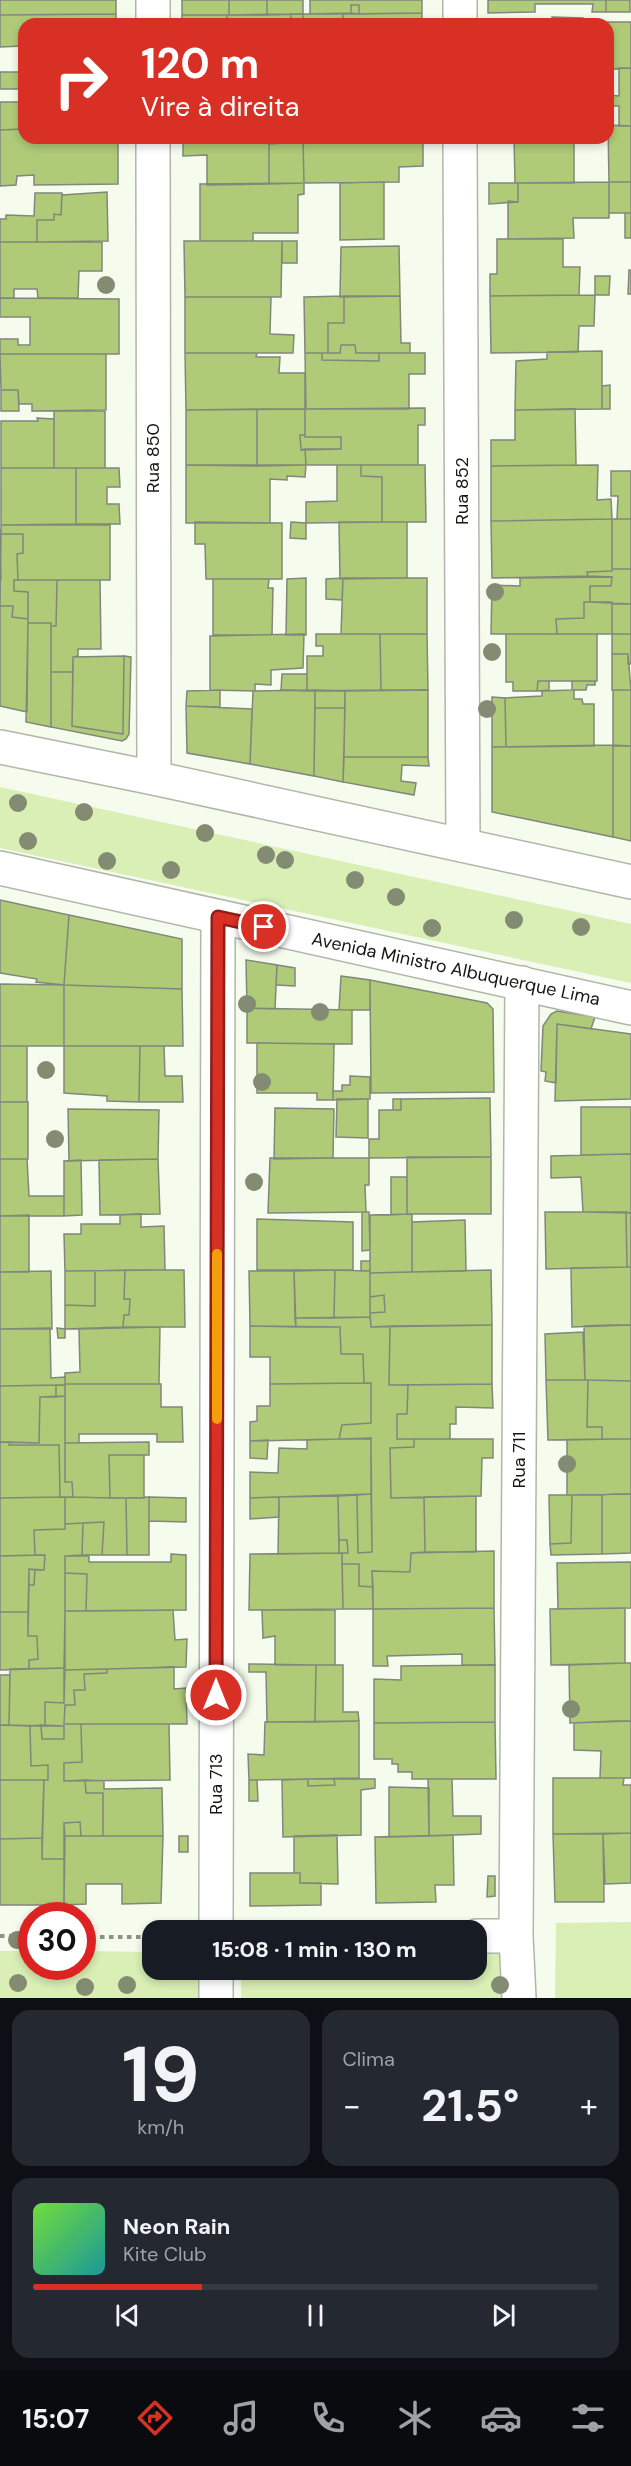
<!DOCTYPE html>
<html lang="pt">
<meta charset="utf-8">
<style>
body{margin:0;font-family:"DM Sans",sans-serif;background:#242831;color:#f1f3f6;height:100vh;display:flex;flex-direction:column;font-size:22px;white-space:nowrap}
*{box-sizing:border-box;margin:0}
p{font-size:20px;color:#9ea1a6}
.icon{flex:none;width:33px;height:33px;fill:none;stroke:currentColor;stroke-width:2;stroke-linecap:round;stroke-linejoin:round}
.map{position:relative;height:1998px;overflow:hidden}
.details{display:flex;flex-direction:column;gap:12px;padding:12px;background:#0d0f14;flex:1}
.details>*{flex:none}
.hud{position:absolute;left:18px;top:18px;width:596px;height:126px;border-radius:18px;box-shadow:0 3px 9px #0003;background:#d93025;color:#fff;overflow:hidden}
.speed{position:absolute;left:18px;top:1902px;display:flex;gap:12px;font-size:30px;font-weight:700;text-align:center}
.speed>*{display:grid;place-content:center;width:78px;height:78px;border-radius:50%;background:#171b24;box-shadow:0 3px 9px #0003;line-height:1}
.speed .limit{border:9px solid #d22;background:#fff;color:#111}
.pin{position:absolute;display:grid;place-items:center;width:51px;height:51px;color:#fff;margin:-26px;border:3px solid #fff;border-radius:50%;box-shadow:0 2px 6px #0007}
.me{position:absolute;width:66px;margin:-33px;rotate:0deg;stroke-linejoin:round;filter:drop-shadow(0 0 4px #0008)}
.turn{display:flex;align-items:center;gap:21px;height:126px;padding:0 24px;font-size:27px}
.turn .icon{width:78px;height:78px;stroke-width:2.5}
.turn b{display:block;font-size:42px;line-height:51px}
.big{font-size:45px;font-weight:700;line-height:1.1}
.details .widget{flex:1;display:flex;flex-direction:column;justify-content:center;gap:9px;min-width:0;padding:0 21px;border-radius:18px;background:#242831}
.details .dial{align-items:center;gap:0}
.dial b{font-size:78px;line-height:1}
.song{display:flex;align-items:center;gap:18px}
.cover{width:72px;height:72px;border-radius:9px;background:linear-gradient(135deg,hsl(100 70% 55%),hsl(180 70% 35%))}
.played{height:6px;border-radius:3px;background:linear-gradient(90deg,#d93025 30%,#363941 30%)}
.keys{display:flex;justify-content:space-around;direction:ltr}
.heat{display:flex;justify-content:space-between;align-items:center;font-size:33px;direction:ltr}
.details .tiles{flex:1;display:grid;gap:12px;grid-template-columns:1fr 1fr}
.widget:last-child{grid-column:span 2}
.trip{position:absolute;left:142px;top:1920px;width:345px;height:60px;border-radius:18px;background:#171b24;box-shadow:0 3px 9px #0003;font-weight:700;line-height:60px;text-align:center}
.tabs{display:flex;height:96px;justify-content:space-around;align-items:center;background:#090b0e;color:#9ea1a6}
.tabs .icon{width:42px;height:42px}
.tabs .on{color:#d93025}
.tabs b{font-size:27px;color:#f1f3f6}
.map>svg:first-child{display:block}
</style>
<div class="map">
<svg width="631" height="1998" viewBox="0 0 631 1998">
<rect width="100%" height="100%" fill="#f5fbed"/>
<path fill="#d9efb5" d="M0,787L631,924V983L0,848Z
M631,1922V1998H555L556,1923Z
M477,1942H504L505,1998H241V1970H477Z
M0,1951H31L32,1966H82L83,1951L153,1952V1970H205V1998H0Z"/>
<path fill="#afcb78" stroke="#82877b" stroke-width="1.5" d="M0,0H116V14L0,15Z
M182,0H229V15H182Z
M229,0H267V15H229Z
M267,0H303V14L267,15Z
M310,0H422V13L359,14V5H351V13L310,14Z
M488,0H606V12H592L593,4H535V12L488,13Z
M606,0H630V12H606Z
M351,5H359V14L351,13Z
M422,13V24H343V14Z
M116,14V24H24V72L23,46L0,47V15Z
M291,14V24H227V15Z
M291,14H303V24H291Z
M303,14H343V24H303Z
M182,15H227V24H182Z
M552,17L583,18V24H551Z
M505,22L551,23L505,24Z
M606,22H631V68L608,69Z
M619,68H631V126H619V106H608V95L619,96Z
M0,72H24V129L0,130V102H21V89H0Z
M608,125L631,126V182H609Z
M24,129V138H118V184L34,185V175L17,176L16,185L0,186V130Z
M183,138H283V143L269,144V184L207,185V155L183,156Z
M283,138H303L304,183L269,184V144L283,143Z
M303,138H423V166L399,167V182L304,183Z
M514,138H574V183H515Z
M384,182V239L340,240V183Z
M609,182V218H573L574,238L508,239V201L518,202V183Z
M609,182H631V213H609Z
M304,183V194L298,195V233H253V241H200V184Z
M489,183H518V202L489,204Z
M107,192L108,241L37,242V220H54V214L61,215L62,195Z
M35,193H62L61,215L54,214V220H37V242H0V219H6V215L34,216Z
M625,213H631V238H625Z
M497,239H563V267H580L579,295L490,296V274H497Z
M184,241H282L281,297H185Z
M282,241H297V263H282Z
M0,242H102V271H79L78,298H38L37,289H14V298H0Z
M399,246L400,296L340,297L341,247Z
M629,270H631V294H628Z
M595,276H610L609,295H595Z
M595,295L594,326H579L578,352L491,353L490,296Z
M344,296V323H328V353H305L304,297Z
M344,296H400L401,343H410V353H356L355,345H341L340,353H328V323H344Z
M185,297H271L270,334L294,335L293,353H185Z
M0,298L119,299V354H0V339H18V345H30V317H0Z
M341,345H355L356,353H379V361L322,360V353H340Z
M602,351V409L515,410L516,361L547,359V352Z
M185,353H257L256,357H280L279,373H305V409L186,410Z
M305,353H322V360L379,361V353H425V374H409V409H306Z
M0,354H106V410L32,411V404H19L18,390H1Z
M610,385V409H602V386Z
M1,390H18L19,411H1Z
M425,408V425H418V465H306L305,449H341V437H305V409Z
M257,409V466L186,465V410Z
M257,409H305V435H300L301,450L305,449L306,465L257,466Z
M575,409L576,465L491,466V440H515V410Z
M54,411H105V468H54Z
M37,418L54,419V468H1V421H38Z
M300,435H305V437H341V449L301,450Z
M186,465H306L305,477L287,476V480L270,479V523H186Z
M337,465H361V476L382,477V522L306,523V502L337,501Z
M361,465H425L426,522H382V477L361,476Z
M598,465L597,500L611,499L612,519L491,521V466Z
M1,468H76V524L1,525Z
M76,468H119L120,487H107V504H119L120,524H76Z
M611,471H631V519H617L618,496H611Z
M612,519H631V569H612Z
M612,519V571L587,572L588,576L492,578L491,521Z
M195,522L282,523V579H206L205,544H195Z
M291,522L306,523V539L290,538Z
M339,522H407V578L340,579Z
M1,525H110V580H18L17,554L23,553V534H1Z
M0,529L1,580L0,581Z
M1,534H23V553L17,554L18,580H14V591L28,592V619L12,617L13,606H0Z
M612,569H631V604L590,602V586H611L612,577L588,576L587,572L612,571Z
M612,577L611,586H590V602H584V618L556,619L557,634H491L492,585L520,586V578Z
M306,578V635H286L287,579Z
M343,578L342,600L326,599V579Z
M343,578H427V634H341Z
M213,579H269L268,588H273L272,635H213Z
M14,580H57L56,626H51V623H28V592L14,591Z
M57,580H100L101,649H78V656L73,657V672H51V626H56Z
M584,602H612V634H557L556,619L584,618Z
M612,604H631V634H612Z
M0,606H13L12,617L28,619L27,712L0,706Z
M28,623H51V727L26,722Z
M304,634L303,668L271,670V685L255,684V691L210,690V636Z
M316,634H380L381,690L307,691V656H323V646H316Z
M380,634H427L428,690H381Z
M506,634H597V681H538L537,691H513V682H506Z
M612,634H631V664H628V654H612Z
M612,654H628L631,690H612Z
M124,656L131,657L129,734L126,739L122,741L51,727V672H73L72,726L123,734Z
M124,656L123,734L72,726L73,657Z
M282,674H307V691L281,690Z
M538,681H549V690L537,691Z
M572,681H595V685H587L586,690H572Z
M220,690V707L186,706L187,691Z
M315,690L345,691V708H315Z
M315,690L314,776L250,764L253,691Z
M428,690V757H344L345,691Z
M572,690H574V699H582L583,704H594V746L506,747L505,698L542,696V691Z
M613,690H631V746L613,745Z
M492,697L505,698L506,747H492Z
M186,706L252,709L250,764L187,753Z
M315,708H345L343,782L314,776Z
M613,745V837L492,812V747Z
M613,746H631V841L613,837Z
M344,757H428L429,766L402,765L401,781L416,783L414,795L343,782Z
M0,900L69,915L64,985L36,982L37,979L0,973Z
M69,915L182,939V989L64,985Z
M246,960L277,965L275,1009L247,1008Z
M277,965L295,968V986L276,985Z
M341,976L370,980V1010H339Z
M370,980L487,1003L493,1009L494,1092L371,1093Z
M0,984L64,985V1046H0Z
M64,985L182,989L183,1046H64Z
M247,1008L352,1010V1044L247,1043Z
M557,1011L595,1017L591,1029L557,1024L556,1083L545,1081L546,1072L541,1071L543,1026L551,1014Z
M557,1024L631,1034V1099L555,1101Z
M257,1043L334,1044L333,1100H317V1093H257Z
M0,1046H27V1102H0Z
M64,1046H140L139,1102L107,1101V1096L64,1093Z
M140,1046H164L165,1076H182L183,1102H139Z
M350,1076L370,1077V1099L333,1100V1091H342V1085H350Z
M490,1098L491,1157L369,1158V1139H379V1110H401V1099Z
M337,1099H368V1138L336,1137Z
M393,1099H401V1110H393Z
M0,1102H28V1159H0Z
M581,1107H631V1154L581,1155Z
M275,1108L334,1109L333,1158L274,1159Z
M68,1109L159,1110L158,1159L69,1161Z
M625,1154H631V1213L583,1212L581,1177L551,1178V1156Z
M407,1157H491V1214H407Z
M270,1158H369V1185H365L366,1212L268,1213Z
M0,1159H27L29,1196H64V1216H0Z
M158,1159L160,1214L100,1215L99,1160Z
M81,1160L82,1215L64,1216V1161Z
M391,1177H407V1214L391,1215Z
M362,1212H369L370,1250L362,1251Z
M545,1212H626L627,1267L546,1269Z
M626,1212L631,1213V1267H627Z
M141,1214V1227L164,1226L165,1270L65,1271L64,1234H81V1224H120V1215Z
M412,1214V1272L370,1273V1215Z
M29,1215V1272H0V1216Z
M257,1219L353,1222V1270H257Z
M465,1220L466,1271L412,1272V1222Z
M361,1261H370V1271H361Z
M627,1267H631V1325L572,1327L571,1268Z
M125,1270H184L185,1327H123L124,1315H129L130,1299H124Z
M125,1270L124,1299H130L129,1315H124L123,1327L65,1329V1305L95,1306V1271Z
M335,1270L334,1318H295L294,1271Z
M335,1270L370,1271V1317L334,1318Z
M491,1270L492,1325L371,1327L370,1313L385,1312L384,1295L370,1297V1273Z
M51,1271L52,1329H0V1272Z
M65,1271H95V1306L65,1305Z
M249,1271H294L296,1327L250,1326Z
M384,1295L385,1312L370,1313V1297Z
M370,1317L371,1327L390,1326L389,1385H408L407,1414H397V1439H414V1447L390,1448L391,1498L424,1497L425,1552L411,1553L410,1572L372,1571L373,1587L359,1586V1564H342V1553H348L347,1540H339L338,1496L357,1495L358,1553L372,1552L371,1439H339L342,1425L371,1423V1383H364L363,1354H341L340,1327H296L295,1318Z
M492,1325V1384L389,1385L390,1326Z
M611,1325H631V1381L585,1380L584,1326Z
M250,1326L340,1327L341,1354H363L364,1383L270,1384V1357H250Z
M160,1327L159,1384H65V1373L80,1372L79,1329Z
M50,1328L51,1378L65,1377V1385L0,1386V1329Z
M57,1328L65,1329V1338H58Z
M583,1332L585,1380H546L545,1334Z
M546,1380H588L587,1427H602V1439L548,1440Z
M588,1380L631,1381V1439H602V1427H587Z
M371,1383V1423L342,1425L339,1439L250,1441V1422L257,1421V1406H270V1384Z
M65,1384H161V1407H182L183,1442H157V1434H79V1443H65Z
M492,1384L493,1408L456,1407V1424H450V1439H397V1414H407L408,1385Z
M56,1385V1397H40L39,1443L0,1442V1386Z
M56,1385H65V1396L56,1397Z
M65,1396V1482H72L73,1497H60L59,1445H9L10,1442L39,1443L40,1397Z
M371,1438V1494L250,1498V1472L278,1473L279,1448L307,1449V1440Z
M414,1439H493V1458H482L481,1496L391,1498L390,1448L414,1447Z
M613,1439H631V1494L567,1495V1440Z
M268,1440L267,1459L250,1458V1441Z
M0,1442H10L9,1445H59L60,1497L0,1498Z
M149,1442V1455H109L110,1498L73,1497L72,1482H65V1443Z
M109,1455H144V1498H110Z
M371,1494L372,1552L358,1553L357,1495Z
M614,1494H631V1553L602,1554V1495Z
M549,1495H572L571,1543L550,1544Z
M572,1495H602V1554L551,1555L550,1544L571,1543Z
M338,1496L339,1553L278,1554L279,1497Z
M476,1496V1552H425L424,1497Z
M65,1497L126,1498L127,1555H102L104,1522L65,1524Z
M65,1497V1529L34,1530L35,1555L0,1556V1498Z
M149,1497L186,1498V1522L149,1521Z
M149,1497V1555H127L126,1498Z
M279,1497V1517L250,1519V1498Z
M104,1522L102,1555H82L83,1523Z
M83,1523L82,1555L65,1556V1668L29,1669V1660L38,1659L37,1636H28L29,1585H34L35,1570H44L45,1555H35L34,1530L65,1529V1524Z
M339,1540H347L348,1553H339Z
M494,1551V1608L373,1609L372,1571L410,1572L411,1553Z
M342,1553L343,1609L249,1610L250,1554Z
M171,1554L186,1555V1610L86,1611L87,1574L65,1573V1556H89V1562H171Z
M45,1555L44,1570L29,1569L28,1612H0V1556Z
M631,1562V1608L558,1609L557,1563Z
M342,1564H359V1586L373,1587V1609H343Z
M29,1569L35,1570L34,1585H29Z
M65,1573L87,1574L86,1611H65Z
M494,1608L495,1665H462V1654L387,1656L388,1666H373V1609Z
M625,1608V1663L551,1665L550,1609Z
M173,1610L175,1640L187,1639L186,1667L64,1670L65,1611Z
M262,1610H335V1665H275V1636L263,1638Z
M0,1612H28V1636H37L38,1659L29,1660V1669L0,1670Z
M625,1663H631V1721L570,1723L569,1665Z
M249,1664L316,1665L315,1722H267L266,1672H249Z
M316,1665H343V1712H358L359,1721L315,1722Z
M495,1665V1722L374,1723V1679L401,1680V1666Z
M174,1667V1689L186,1688L187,1724H64L65,1705H75L74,1690H85L84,1674L107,1673V1669Z
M65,1668L64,1703L45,1702V1726L9,1725L10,1669Z
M107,1669V1673L84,1674L85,1690H74L75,1705H65L64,1724H81L82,1762L64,1763V1781L85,1780L86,1793H103V1836H81L80,1822L64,1823V1859H42L44,1780H48V1765L31,1766L30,1726L41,1725L42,1739H64V1726H45V1702L64,1703V1670Z
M0,1675H10L9,1725H0Z
M359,1721V1778L249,1780L248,1754L264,1755L265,1722Z
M615,1721H631V1778H600L601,1751L574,1750V1723Z
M495,1722L496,1779H412V1772H398V1764H392V1759H374V1723Z
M81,1724H169L170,1780L64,1781V1763L82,1762Z
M0,1725L30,1726L31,1766L48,1765V1780H0Z
M41,1725L64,1726V1739H42Z
M553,1778H624L623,1785H631V1833L553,1834Z
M308,1779V1786L335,1785L334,1779H375V1788L361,1790V1835L283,1837L282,1780Z
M308,1779H334L335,1785L308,1786Z
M428,1779H452L453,1816H481V1834L429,1836Z
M0,1780H44L42,1838L0,1839Z
M85,1780L104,1781V1789L162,1788L163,1836H103V1793H86Z
M249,1780H257L258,1801H249Z
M389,1787L429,1788V1836L389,1837Z
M80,1822L81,1836H65L64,1823Z
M631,1833V1883L605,1884L603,1834Z
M553,1834H603L604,1902H555Z
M337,1835L338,1884L300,1883V1873H294V1836Z
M453,1835L454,1885H435L436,1902L376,1903L375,1837Z
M65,1836H163L161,1903L122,1904V1884H86V1904L64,1905Z
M179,1836H188V1852H179Z
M42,1838V1859H64V1905H0V1839Z
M250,1873H300V1883H321V1905L250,1906Z
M488,1876H495V1896L487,1897Z"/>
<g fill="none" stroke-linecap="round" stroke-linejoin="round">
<defs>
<path id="minor" d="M153,0V24
M460,0V24
M153,138L154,778
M460,138L463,845
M216,1930L218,917
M477,1936H516
M216,1998V1970
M519,1998L516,1936L522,983"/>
<path id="tertiary" d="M0,747L154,778L631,882
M0,868L631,1008"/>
</defs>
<use href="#minor" stroke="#b1b6a9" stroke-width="36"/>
<use href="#tertiary" stroke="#b1b6a9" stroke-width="36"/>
<path stroke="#8d9187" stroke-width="4" stroke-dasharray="4.5 4.5" stroke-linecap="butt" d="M0,1936H32
M82,1937H153"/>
<use href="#minor" stroke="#fff" stroke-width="33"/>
<use href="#tertiary" stroke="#fff" stroke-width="33"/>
</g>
<g fill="#838c72">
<circle cx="106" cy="285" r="9"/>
<circle cx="495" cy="592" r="9"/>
<circle cx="492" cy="652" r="9"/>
<circle cx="487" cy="709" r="9"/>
<circle cx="18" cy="803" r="9"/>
<circle cx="84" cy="812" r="9"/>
<circle cx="205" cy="833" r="9"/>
<circle cx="28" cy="841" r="9"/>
<circle cx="266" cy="855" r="9"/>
<circle cx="285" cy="860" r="9"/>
<circle cx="107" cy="861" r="9"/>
<circle cx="171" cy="870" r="9"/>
<circle cx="355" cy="880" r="9"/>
<circle cx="396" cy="897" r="9"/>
<circle cx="514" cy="920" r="9"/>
<circle cx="581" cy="927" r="9"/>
<circle cx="432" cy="928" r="9"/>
<circle cx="247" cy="1004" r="9"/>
<circle cx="320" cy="1012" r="9"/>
<circle cx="46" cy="1070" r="9"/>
<circle cx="262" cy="1082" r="9"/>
<circle cx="55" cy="1139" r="9"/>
<circle cx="254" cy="1182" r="9"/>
<circle cx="567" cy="1464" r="9"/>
<circle cx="571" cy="1709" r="9"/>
<circle cx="17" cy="1940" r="9"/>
<circle cx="18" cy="1983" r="9"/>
<circle cx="127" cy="1985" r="9"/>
<circle cx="500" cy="1985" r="9"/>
<circle cx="85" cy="1987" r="9"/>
</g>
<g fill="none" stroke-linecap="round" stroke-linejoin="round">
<defs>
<path id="route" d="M216,1695L218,917L264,927"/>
</defs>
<use href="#route" stroke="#8d1f18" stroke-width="15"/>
<use href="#route" stroke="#d93025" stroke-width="10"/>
<path stroke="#f59e0b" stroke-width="10" d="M217,1419V1254"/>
</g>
<g text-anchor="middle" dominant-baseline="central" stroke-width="4.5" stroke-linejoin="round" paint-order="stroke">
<g font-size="18" fill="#151712" stroke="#fff">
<text transform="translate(153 458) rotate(-90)">Rua 850</text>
<text transform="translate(462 491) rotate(-90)">Rua 852</text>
<text transform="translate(456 969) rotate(12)">Avenida Ministro Albuquerque Lima</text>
<text transform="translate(519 1460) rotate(-90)">Rua 711</text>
<text transform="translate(216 1784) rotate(-90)">Rua 713</text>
</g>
</g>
</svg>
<div class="speed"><div class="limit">30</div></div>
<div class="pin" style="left:264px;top:927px;background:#d93025"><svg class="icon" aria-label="arrive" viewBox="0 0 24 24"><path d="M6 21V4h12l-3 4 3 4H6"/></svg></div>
<svg class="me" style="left:216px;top:1695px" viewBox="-20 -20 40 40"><circle r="17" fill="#d93025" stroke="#fff" stroke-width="3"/><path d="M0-11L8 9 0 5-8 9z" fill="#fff"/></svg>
<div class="trip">15:08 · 1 min · 130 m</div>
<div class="hud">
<div class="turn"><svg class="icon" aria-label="right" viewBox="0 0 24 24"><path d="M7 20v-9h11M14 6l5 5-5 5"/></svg><div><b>120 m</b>Vire à direita</div></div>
</div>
</div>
<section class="details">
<div class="tiles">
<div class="widget dial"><b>19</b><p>km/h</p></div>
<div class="widget"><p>Clima</p>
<div class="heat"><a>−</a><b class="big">21.5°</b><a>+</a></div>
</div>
<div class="widget">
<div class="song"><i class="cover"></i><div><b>Neon Rain</b><p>Kite Club</p></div></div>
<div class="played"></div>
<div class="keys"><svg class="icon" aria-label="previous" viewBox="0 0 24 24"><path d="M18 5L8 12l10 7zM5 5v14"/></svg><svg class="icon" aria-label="pause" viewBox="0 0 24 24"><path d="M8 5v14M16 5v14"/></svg><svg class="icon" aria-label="next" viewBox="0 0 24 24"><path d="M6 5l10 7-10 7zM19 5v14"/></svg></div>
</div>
</div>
</section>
<nav class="tabs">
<b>15:07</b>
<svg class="icon on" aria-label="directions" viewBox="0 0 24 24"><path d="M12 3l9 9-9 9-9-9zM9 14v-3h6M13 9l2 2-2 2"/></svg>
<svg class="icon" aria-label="music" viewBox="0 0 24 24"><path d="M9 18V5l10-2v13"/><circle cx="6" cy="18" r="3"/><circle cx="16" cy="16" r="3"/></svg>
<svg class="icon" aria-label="phone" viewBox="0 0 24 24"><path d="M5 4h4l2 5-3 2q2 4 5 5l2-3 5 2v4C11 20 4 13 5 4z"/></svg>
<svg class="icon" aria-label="climate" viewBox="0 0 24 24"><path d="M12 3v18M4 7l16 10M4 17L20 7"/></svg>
<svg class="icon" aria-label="car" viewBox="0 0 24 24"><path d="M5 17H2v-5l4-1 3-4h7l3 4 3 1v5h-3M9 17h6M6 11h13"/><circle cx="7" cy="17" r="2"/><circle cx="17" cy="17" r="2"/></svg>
<svg class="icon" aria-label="filters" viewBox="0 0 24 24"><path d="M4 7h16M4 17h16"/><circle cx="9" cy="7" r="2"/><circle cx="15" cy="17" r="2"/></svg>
</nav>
